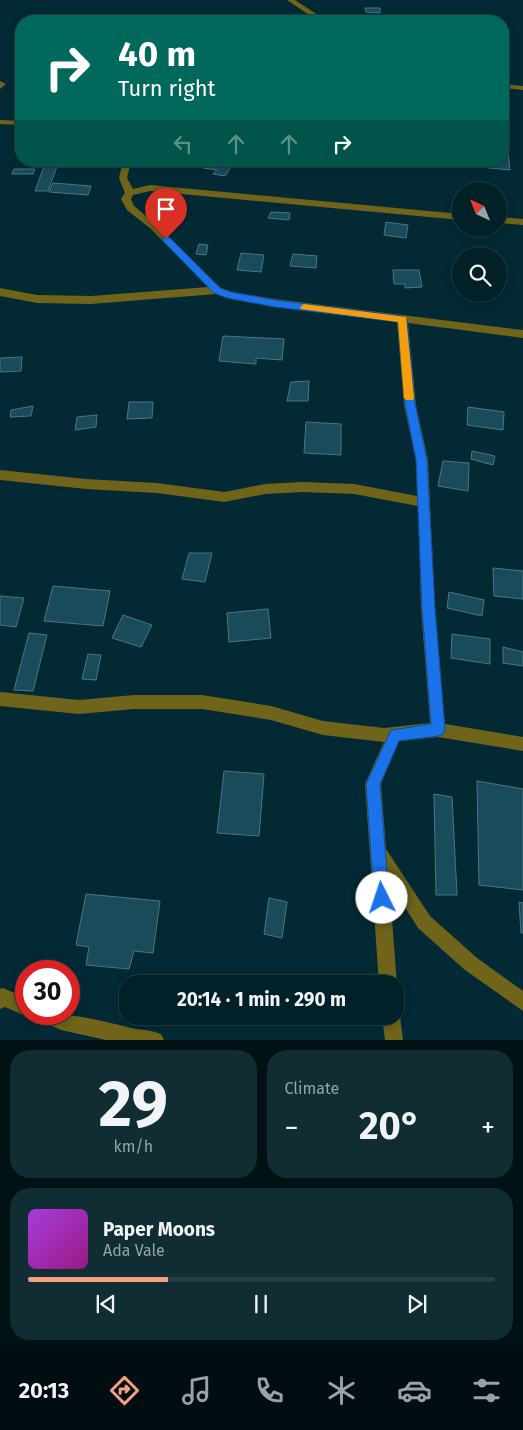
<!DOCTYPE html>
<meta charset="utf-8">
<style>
body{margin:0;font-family:"Fira Sans",sans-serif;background:#102d33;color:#f1f3f6;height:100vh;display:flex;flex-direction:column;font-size:19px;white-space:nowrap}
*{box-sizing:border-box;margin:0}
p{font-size:16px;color:#96a3a7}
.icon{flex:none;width:28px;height:28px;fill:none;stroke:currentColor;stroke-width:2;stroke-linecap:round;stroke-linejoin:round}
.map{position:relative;height:1040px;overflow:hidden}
.panel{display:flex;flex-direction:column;gap:10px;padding:10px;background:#011215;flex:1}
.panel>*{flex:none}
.banner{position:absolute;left:15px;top:15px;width:494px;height:152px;border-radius:20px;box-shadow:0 2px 8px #0003,0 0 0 1px #233e44;background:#00695c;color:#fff;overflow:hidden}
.needle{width:32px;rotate:317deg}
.tools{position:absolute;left:452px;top:182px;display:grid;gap:10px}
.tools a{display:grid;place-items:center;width:55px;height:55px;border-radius:50%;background:#022027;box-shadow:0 2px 8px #0003,0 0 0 1px #233e44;font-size:25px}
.speed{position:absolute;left:15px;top:960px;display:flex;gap:10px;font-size:25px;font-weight:700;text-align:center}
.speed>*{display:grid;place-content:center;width:65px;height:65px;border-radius:50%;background:#022027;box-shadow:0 2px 8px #0003,0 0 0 1px #233e44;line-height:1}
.speed .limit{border:8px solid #d22;background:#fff;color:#111}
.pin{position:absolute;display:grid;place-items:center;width:42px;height:42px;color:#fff;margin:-51px -21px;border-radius:50% 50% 50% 0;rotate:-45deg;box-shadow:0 0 5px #0007}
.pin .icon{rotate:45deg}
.me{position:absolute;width:55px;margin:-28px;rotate:356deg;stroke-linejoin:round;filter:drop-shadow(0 0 4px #0008)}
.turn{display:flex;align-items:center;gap:18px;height:105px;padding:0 20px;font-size:22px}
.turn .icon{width:65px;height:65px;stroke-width:2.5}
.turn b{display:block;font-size:35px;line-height:42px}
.lanes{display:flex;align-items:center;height:48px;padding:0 20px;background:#0003;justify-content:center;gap:25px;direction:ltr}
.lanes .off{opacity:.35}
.big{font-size:38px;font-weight:700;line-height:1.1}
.panel .tile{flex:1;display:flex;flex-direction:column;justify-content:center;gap:8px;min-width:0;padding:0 18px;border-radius:20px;background:#102d33}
.panel .dial{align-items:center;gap:0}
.dial b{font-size:65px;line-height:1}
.song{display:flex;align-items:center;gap:15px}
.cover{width:60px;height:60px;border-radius:8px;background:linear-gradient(135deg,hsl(280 70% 55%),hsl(310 70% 35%))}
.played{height:5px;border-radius:2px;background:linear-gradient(90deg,#f39f82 30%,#233e44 30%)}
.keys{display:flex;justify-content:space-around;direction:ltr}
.heat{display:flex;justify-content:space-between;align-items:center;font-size:28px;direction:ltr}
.panel .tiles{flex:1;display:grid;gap:10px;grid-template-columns:1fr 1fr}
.tile:last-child{grid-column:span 2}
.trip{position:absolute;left:119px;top:975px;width:285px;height:50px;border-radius:20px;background:#022027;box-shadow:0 2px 8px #0003,0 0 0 1px #233e44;font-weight:700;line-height:50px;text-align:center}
.tabs{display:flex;height:80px;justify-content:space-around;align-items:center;background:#010d10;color:#96a3a7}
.tabs .icon{width:35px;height:35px}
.tabs .current{color:#f39f82}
.tabs b{font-size:22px;color:#f1f3f6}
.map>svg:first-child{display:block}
</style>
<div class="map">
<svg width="523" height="1040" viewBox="0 0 523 1040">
<rect width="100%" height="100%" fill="#032a34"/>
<path fill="#194b5a" stroke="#477786" d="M365,8H380V13L366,12Z
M502,152H508L510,170L479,167V161H502Z
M46,161H59L48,191H35Z
M207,161H231L234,162L225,176L213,174L217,170L203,168Z
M389,161H419L417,167Z
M14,169H35L33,174H12Z
M53,183L91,186L88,195L49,192Z
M271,212L290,213L289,220L268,218Z
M386,222L408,225L406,238L384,235Z
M199,244L208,245L206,255L196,254Z
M241,253L264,255L261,272L237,270Z
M293,254L317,256L316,268L290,266Z
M393,270H419L422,287L405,288V284H394Z
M223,336L284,339L282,360L256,358V364L219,361Z
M22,357L21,371L0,372V358Z
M309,381L308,401H287L291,382Z
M129,402H153L152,418L127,419Z
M33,406L31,416L10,417L11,410Z
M468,407L504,412L503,430L467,425Z
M97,415L96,427L75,430L77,417Z
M306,422L341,424V455L304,453Z
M472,451L495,456L493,465L471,459Z
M443,461L469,463L468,491L438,486Z
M189,553H212L205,582L182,579Z
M493,568L523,571V599L494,596Z
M53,586L110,591L103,626L44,621Z
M449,592L484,600L482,616L447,608Z
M0,596L24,598L16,627L0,625Z
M268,609L271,638L229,642L227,613Z
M123,615L152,625L141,647L112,638Z
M29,633L47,635L33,691L14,690Z
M452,634L490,639V664L451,658Z
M503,647L523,652V666L503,663Z
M88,654L101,655L96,680L82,679Z
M224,771L264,774L259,836L217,833Z
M477,781L523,789V890L479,885Z
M434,794L452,797L457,895H436Z
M86,894L160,901L153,953L134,951L129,969L86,965L89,947L76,945Z
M269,898L287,902L282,938L264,934Z
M519,902L523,903V933H521Z"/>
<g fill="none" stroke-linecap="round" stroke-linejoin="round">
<path fill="#6f641a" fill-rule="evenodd" d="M287,0H295L327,21H318Z
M0,81L6,84L0,89Z
M502,84L523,86V90L502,88Z
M0,120L21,121V125L0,124Z
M123,161H131L127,178L133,189L150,185L461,214V220L150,191L133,195L131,199L134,206L157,225L221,288L232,292L275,299L523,330V338L408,323L416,405L428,460L435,608L445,724L523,737V751L438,737L399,741L381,784L386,849L430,916L477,958L523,991V1011L465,970L418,928L389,882L397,984L395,988V984H379L365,784L384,742L323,735L271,720L202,709H134L79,714L0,706V692L79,700L134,695H202L271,706L323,721L384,728L430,723L421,608L418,506L354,494L303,492L265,494L224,502L157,493L86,489L0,480V470L86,479L157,483L224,492L265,484L303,482L354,484L417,496L416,460L404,405L397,322L275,307L230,299L216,294L91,304L37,303L0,296V288L37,295L91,296L208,287L151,229L127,210L121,199L125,193L119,178Z
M499,217L523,219V225L499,223Z
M3,988L26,998V1014H31L26,1016L5,1007L0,1009V989Z
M395,1009L400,1016L403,1040H385L382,1016H395Z
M35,1014C68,1012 99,1020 131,1028C141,1030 152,1030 161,1034L164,1040H106L61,1030L38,1020Z"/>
</g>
<path fill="#1a73e8" stroke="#114b97" d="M166,236L169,237L220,288L231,292L275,300L402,316L407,320L415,404L427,460L435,608L445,730L443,734L438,736L399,741L380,784L389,898L387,904L382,906L376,904L374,898L366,784L391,730L431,724L422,608L416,460L405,404L398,322L275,307L227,298L214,293L163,241L162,239Z"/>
<path fill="#f59e0b" d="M304,304L406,317L414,398L413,400H406L404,398L398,322L301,309L300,307Z"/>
</svg>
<div class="tools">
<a><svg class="needle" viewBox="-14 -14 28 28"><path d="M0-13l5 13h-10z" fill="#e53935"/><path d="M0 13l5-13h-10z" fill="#96a3a7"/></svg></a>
<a><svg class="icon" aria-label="search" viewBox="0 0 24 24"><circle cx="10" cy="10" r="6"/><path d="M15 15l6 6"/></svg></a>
</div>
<div class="speed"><div class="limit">30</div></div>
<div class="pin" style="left:166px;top:239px;background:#d93025"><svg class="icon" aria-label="arrive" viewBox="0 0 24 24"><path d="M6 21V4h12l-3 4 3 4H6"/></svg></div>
<svg class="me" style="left:382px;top:898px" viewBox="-20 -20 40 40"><circle r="19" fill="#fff"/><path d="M0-13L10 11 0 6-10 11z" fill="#1a73e8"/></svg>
<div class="trip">20:14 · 1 min · 290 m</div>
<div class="banner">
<div class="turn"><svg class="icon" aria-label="right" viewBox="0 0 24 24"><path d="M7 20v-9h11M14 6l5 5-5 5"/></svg><div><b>40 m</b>Turn right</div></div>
<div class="lanes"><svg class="icon off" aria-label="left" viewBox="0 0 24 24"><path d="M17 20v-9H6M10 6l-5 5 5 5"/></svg><svg class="icon off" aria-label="ahead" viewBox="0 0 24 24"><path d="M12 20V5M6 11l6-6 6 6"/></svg><svg class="icon off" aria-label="ahead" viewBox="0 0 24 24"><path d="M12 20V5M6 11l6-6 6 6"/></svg><svg class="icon" aria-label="right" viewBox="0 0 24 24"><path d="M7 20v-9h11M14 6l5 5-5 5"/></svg></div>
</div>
</div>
<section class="panel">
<div class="tiles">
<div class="tile dial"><b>29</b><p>km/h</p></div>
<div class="tile"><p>Climate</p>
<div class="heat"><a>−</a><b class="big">20°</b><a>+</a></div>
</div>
<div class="tile">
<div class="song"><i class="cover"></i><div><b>Paper Moons</b><p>Ada Vale</p></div></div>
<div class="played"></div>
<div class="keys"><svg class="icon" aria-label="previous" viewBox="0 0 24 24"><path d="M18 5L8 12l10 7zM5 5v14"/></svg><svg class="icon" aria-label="pause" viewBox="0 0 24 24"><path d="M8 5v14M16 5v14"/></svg><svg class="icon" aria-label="next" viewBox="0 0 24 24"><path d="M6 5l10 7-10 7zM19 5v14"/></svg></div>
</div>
</div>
</section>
<nav class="tabs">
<b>20:13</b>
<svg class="icon current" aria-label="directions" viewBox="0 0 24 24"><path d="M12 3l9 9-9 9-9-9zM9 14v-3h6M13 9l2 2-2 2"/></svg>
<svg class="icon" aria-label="music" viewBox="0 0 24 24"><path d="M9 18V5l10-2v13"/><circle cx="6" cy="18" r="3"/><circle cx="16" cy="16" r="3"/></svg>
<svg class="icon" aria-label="phone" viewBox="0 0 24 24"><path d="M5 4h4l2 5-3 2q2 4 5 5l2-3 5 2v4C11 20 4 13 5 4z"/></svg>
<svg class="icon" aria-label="climate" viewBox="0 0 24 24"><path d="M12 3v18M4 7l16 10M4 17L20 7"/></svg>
<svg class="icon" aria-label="car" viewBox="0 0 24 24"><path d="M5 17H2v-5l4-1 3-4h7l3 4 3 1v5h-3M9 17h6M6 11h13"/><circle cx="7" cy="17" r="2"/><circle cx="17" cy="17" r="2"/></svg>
<svg class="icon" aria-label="filters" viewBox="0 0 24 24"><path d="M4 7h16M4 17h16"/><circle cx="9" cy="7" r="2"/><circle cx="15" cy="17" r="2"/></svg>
</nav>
